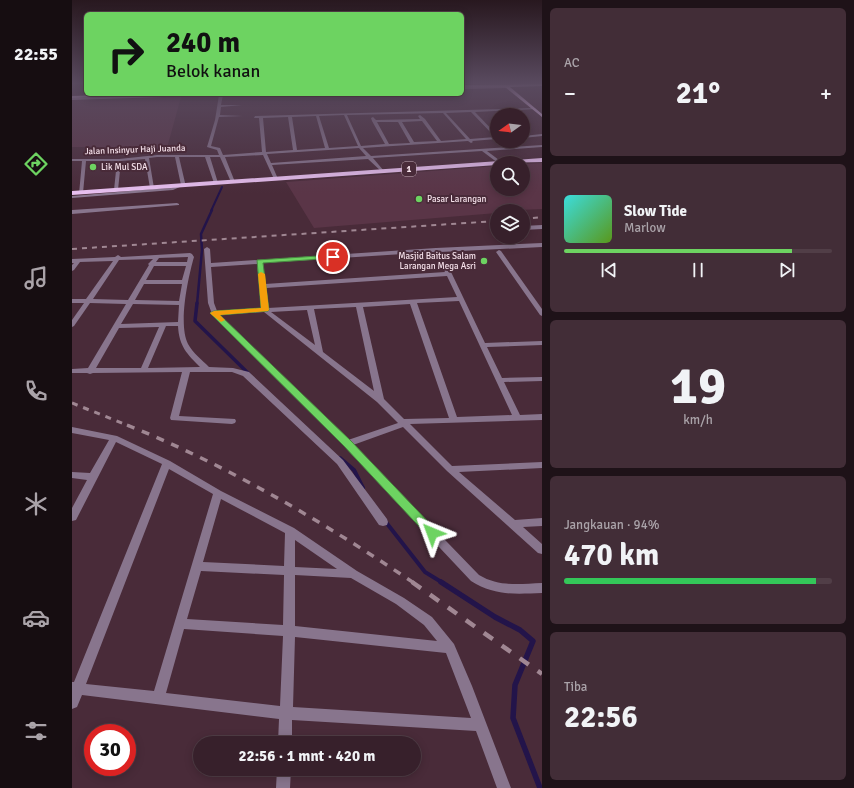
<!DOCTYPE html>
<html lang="id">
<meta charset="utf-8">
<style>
body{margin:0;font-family:Signika,sans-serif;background:#422d37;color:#f1f3f6;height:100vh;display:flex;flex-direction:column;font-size:15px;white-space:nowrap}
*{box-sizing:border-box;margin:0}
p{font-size:13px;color:#aaa3a9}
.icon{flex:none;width:22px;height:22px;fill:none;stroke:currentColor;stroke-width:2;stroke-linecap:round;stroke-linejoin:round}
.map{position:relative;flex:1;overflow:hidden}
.side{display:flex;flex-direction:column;gap:8px;padding:8px;background:#1e1218;width:312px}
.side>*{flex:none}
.banner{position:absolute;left:12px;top:12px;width:380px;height:84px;border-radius:6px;box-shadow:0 2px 10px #0003,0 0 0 1px #513e47;background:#6dd361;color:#111;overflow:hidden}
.needle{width:26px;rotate:255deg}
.controls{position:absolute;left:418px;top:108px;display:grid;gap:8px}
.controls a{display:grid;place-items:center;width:40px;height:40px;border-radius:50%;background:#37202b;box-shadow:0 2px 10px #0003,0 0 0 1px #513e47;font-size:20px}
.speed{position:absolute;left:12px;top:724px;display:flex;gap:8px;font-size:20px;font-weight:700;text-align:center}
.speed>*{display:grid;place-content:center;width:52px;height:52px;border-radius:50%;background:#37202b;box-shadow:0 2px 10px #0003,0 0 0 1px #513e47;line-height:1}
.speed .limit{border:6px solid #d22;background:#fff;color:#111}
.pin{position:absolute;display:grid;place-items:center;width:34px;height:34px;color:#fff;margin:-17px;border:2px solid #fff;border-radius:50%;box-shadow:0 1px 4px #0007}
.me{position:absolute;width:44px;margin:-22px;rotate:316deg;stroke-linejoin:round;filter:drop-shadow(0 0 3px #0008)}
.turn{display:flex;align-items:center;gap:14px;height:84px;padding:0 16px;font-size:18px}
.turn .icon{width:52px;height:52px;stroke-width:2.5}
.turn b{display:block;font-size:28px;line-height:34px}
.big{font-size:30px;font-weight:700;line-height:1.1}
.side .tile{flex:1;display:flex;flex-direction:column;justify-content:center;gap:6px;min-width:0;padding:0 14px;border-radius:6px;background:#422d37}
.side .dial{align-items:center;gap:0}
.dial b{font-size:52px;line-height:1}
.song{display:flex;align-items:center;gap:12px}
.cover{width:48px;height:48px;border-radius:6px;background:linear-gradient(135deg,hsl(180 70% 55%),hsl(90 70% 35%))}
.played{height:4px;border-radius:2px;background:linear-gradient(90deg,#6dd361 85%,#513e47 85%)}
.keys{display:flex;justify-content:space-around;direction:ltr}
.heat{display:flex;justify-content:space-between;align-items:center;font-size:22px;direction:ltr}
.charge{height:6px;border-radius:3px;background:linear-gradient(90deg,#34c759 94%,#513e47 0)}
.trip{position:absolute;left:121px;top:736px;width:228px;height:40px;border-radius:20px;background:#37202b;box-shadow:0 2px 10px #0003,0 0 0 1px #513e47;font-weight:700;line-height:40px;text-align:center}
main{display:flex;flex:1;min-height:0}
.menu{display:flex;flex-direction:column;width:72px;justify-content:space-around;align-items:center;background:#160d11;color:#aaa3a9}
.menu .icon{width:28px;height:28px}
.menu .current{color:#6dd361}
.menu b{font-size:18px;color:#f1f3f6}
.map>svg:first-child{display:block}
</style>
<main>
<nav class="menu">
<b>22:55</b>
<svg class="icon current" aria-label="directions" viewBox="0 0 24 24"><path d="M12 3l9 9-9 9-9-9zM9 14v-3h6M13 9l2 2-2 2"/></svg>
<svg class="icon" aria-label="music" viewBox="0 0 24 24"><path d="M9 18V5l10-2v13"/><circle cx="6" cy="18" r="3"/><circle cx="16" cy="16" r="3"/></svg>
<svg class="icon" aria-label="phone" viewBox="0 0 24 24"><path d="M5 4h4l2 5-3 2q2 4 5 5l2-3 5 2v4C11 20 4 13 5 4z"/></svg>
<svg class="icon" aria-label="climate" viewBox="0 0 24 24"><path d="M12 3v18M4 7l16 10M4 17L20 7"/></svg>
<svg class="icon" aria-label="car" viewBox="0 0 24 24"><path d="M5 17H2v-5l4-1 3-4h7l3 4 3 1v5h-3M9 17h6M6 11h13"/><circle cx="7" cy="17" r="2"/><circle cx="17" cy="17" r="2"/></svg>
<svg class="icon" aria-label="filters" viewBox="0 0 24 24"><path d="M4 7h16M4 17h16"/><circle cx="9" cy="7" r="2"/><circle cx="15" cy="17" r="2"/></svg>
</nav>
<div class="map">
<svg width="470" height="788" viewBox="0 0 470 788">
<rect width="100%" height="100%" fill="#492b39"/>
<path fill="#5a3547" d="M109,97L95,148L0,147V100Z
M470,163V209L425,211V213L242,228L214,182L425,166V189H451V164Z"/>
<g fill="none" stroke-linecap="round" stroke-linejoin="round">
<path stroke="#23144a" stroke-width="1.5" d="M464,83L470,87"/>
<path stroke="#23144a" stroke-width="2" d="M139,211L150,187"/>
<path stroke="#23144a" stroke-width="2.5" d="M125,304L130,250L129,234L140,210"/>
<path stroke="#23144a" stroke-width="3.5" d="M125,303L123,321L177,374"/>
<path stroke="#23144a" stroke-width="4" d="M268,458L282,470L291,488
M313,521L353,572L371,583"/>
<path stroke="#23144a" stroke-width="5.5" d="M369,582L423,617L448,630L461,641L443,685L441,718L468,788"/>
<path fill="#88758d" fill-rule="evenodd" d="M467,83H470V85L467,84Z
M149,94L151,95L149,105H170L149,107L148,115L171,116L147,117L139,146L148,148L151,155L190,152L187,118H182L183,116L462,108L464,109L403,112L425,135V139L400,141L401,142L399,143L396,141L291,148L299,156L470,145V147L415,151L431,163H426L410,151L301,158L312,171L310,172L296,159L200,165L206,179L204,180L202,179L191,155L153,157L163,182L161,183L159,182L148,157H138L146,183L144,184L142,183L133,157H107L114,187L110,186L101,190L0,198V196L80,189L78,188L73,159L49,161L46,190L44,191L42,190L45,161H14L11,193L7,194L10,161H0V159H47L85,155H147L145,150L135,147L143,120L147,95ZM399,112L423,137L398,139L374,113ZM371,113L394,139L369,141L353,119L348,115L346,116L348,119L304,120L301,117L299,118L300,121L313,144L289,146L275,115ZM272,115L286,146L257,148L247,116ZM244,116L253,148L225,150L220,117ZM216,117L221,150L194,152L191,118ZM350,121L365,141L342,142L330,122ZM305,122H326L338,143L317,144ZM287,148L294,156L199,163L195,154ZM85,157H103L109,185L100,188L81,189L82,188L77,158Z
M470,134V136L451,138V136Z
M105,203L107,204V205L0,214V210Z
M470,225V229L451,230V226Z
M470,243V247L368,252L380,274L413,343L470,341V345L415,347L430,378L470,377V381L432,382L448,415L470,414V420L338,424L380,466L470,462V468L387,472L443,520L470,518V526L451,527L470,544V554L466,553L375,471L331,427L281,445L407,575C427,587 447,584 470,583V593C443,594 423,596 399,581L272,446L140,314L136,303L132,249L135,247L138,249L139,263L364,248ZM362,252L373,272L193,284L191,263ZM185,264L190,308L145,311L142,303L139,267ZM375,276L385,297L196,308L194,288ZM387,301L440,415L385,417L345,303ZM338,304L377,418L332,419L312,399L291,307ZM284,307L302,391L251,352L242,309ZM235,310L243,345L199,312ZM192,312L305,402L326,423L276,440L148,315Z
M427,250L429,251L470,309V316L468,315L424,252Z
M118,253L120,254L122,257C116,278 106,324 116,344C121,353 130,360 137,367L161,368L177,372L271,460L315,519L316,522L315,525L311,526L307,525L265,464L171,376L160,372H118L107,416L163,419L164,421L163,423L160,424L99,420L98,418L110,372L21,373L18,374L15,373H0V369L16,368L54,304L18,303L2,326L0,327V320L12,303H0V299H14L41,261L8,262L2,270L0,271V265L2,263H0V259L43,257L46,255L49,257ZM116,257L115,262H84L87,258ZM81,259L76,264L77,265L56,300L21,299L47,260ZM82,266H114L110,280H74ZM72,284H110L107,301L63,300ZM61,304L107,305L106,322L49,324ZM94,326H106C107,346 115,354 128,367L76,368ZM87,327L69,368H24L47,328Z
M0,427L45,436L98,461L149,491L222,528L285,571L332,598L360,617L382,644L400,686L439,788H425L404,731L220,720V743H206L207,719L10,695L5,707L0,709V682H2L90,464L44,442L4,520L0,521V508L15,480L0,478V472L18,473L37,440L0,433ZM97,469L141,494L82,691L14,684ZM149,499L213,533L212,566L131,562ZM223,540L265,569L223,567ZM129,571L212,575L211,625L115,619ZM223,575L279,578L324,604L352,625L365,641L223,626ZM112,629L211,636L208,706L94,693ZM223,637L374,653L399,718L221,707Z
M205,769H219L218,788H204Z"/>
<path fill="#b797bd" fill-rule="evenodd" d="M436,86L435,88L390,89V87Z
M146,94H182L0,100V98Z"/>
<path fill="#e8c0f0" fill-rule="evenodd" d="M470,84V86L438,87L470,114V117L433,87H390V85Z
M58,94H106L104,95L0,98V96Z
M470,158V162L425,163V165L0,195V191Z"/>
<path stroke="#a08793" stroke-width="2" stroke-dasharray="5 5" stroke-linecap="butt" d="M451,219L470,217
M0,249L425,221"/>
<path stroke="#a08793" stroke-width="3" stroke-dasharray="6 6" stroke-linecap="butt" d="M0,403L57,426"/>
<path stroke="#a08793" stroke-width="3.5" stroke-dasharray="8 8" stroke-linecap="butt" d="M55,425C157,466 251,522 342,583"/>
<path stroke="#a08793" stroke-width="4.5" stroke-dasharray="11 11" stroke-linecap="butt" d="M340,582L470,674"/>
</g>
<linearGradient id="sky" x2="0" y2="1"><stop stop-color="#28181f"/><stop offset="0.43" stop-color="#594a5f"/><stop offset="1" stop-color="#594a5f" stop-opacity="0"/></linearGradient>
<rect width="470" height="193" fill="url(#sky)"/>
<path fill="#6dd361" stroke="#47893f" d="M261,255H264V258L191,263L197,310L196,311L148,315L279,441L364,530L366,533L364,536L360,538L356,536L272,446L138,313L142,311L189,308L185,260Z"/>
<path fill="#f59e0b" d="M189,272L193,274L197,310L196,311L148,315L153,320L149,322L140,315L138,313L142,311L189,308L186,274Z"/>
<g fill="#6dd361" stroke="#492b39" stroke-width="1.5">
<circle cx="21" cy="167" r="4"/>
<circle cx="347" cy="199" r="4"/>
<circle cx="412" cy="261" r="4"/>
</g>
<g text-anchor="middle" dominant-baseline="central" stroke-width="4" stroke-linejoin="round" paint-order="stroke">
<g font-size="9" fill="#f6e2eb" stroke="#492b39">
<text transform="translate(63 150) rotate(-2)">Jalan Insinyur Haji Juanda</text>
</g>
<g font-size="9" fill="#f6e2eb" stroke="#492b39" text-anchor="start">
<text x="29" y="167">Lik Mul SDA</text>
<text x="355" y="199">Pasar Larangan</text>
<text x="404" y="256" text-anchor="end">Masjid Baitus Salam<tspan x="404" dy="10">Larangan Mega Asri</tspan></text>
</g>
<rect fill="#492b39" stroke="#c2abb6" stroke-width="1" x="330" y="162" width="14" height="14" rx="3"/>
<g font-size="9" font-weight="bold" fill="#f6e2eb">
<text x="337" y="169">1</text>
</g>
</g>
</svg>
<div class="controls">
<a><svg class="needle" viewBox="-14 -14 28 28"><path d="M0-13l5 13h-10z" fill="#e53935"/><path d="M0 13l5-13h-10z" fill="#aaa3a9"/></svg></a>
<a><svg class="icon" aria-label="search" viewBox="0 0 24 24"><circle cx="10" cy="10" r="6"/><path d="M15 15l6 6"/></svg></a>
<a><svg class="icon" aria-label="layers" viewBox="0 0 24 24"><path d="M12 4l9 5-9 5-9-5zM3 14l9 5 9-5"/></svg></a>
</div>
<div class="speed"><div class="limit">30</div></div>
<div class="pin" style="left:261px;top:257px;background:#d93025"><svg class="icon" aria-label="arrive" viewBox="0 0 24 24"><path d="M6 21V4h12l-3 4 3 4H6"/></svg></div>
<svg class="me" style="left:360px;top:533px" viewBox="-20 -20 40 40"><path d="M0-17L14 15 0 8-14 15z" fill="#6dd361" stroke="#fff" stroke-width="4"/></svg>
<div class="trip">22:56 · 1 mnt · 420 m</div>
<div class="banner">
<div class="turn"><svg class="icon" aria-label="right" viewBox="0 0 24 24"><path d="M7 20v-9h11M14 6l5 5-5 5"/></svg><div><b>240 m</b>Belok kanan</div></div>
</div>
</div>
<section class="side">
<div class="tile"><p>AC</p>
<div class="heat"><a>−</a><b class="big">21°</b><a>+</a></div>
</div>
<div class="tile">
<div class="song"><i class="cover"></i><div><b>Slow Tide</b><p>Marlow</p></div></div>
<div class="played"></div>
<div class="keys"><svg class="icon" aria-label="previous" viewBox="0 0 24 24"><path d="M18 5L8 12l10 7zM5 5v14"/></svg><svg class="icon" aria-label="pause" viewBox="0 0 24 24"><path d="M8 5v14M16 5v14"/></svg><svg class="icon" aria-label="next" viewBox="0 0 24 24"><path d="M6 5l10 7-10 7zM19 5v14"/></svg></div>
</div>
<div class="tile dial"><b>19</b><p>km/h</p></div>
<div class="tile"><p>Jangkauan · 94%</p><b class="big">470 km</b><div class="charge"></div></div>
<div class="tile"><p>Tiba</p><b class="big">22:56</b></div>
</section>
</main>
